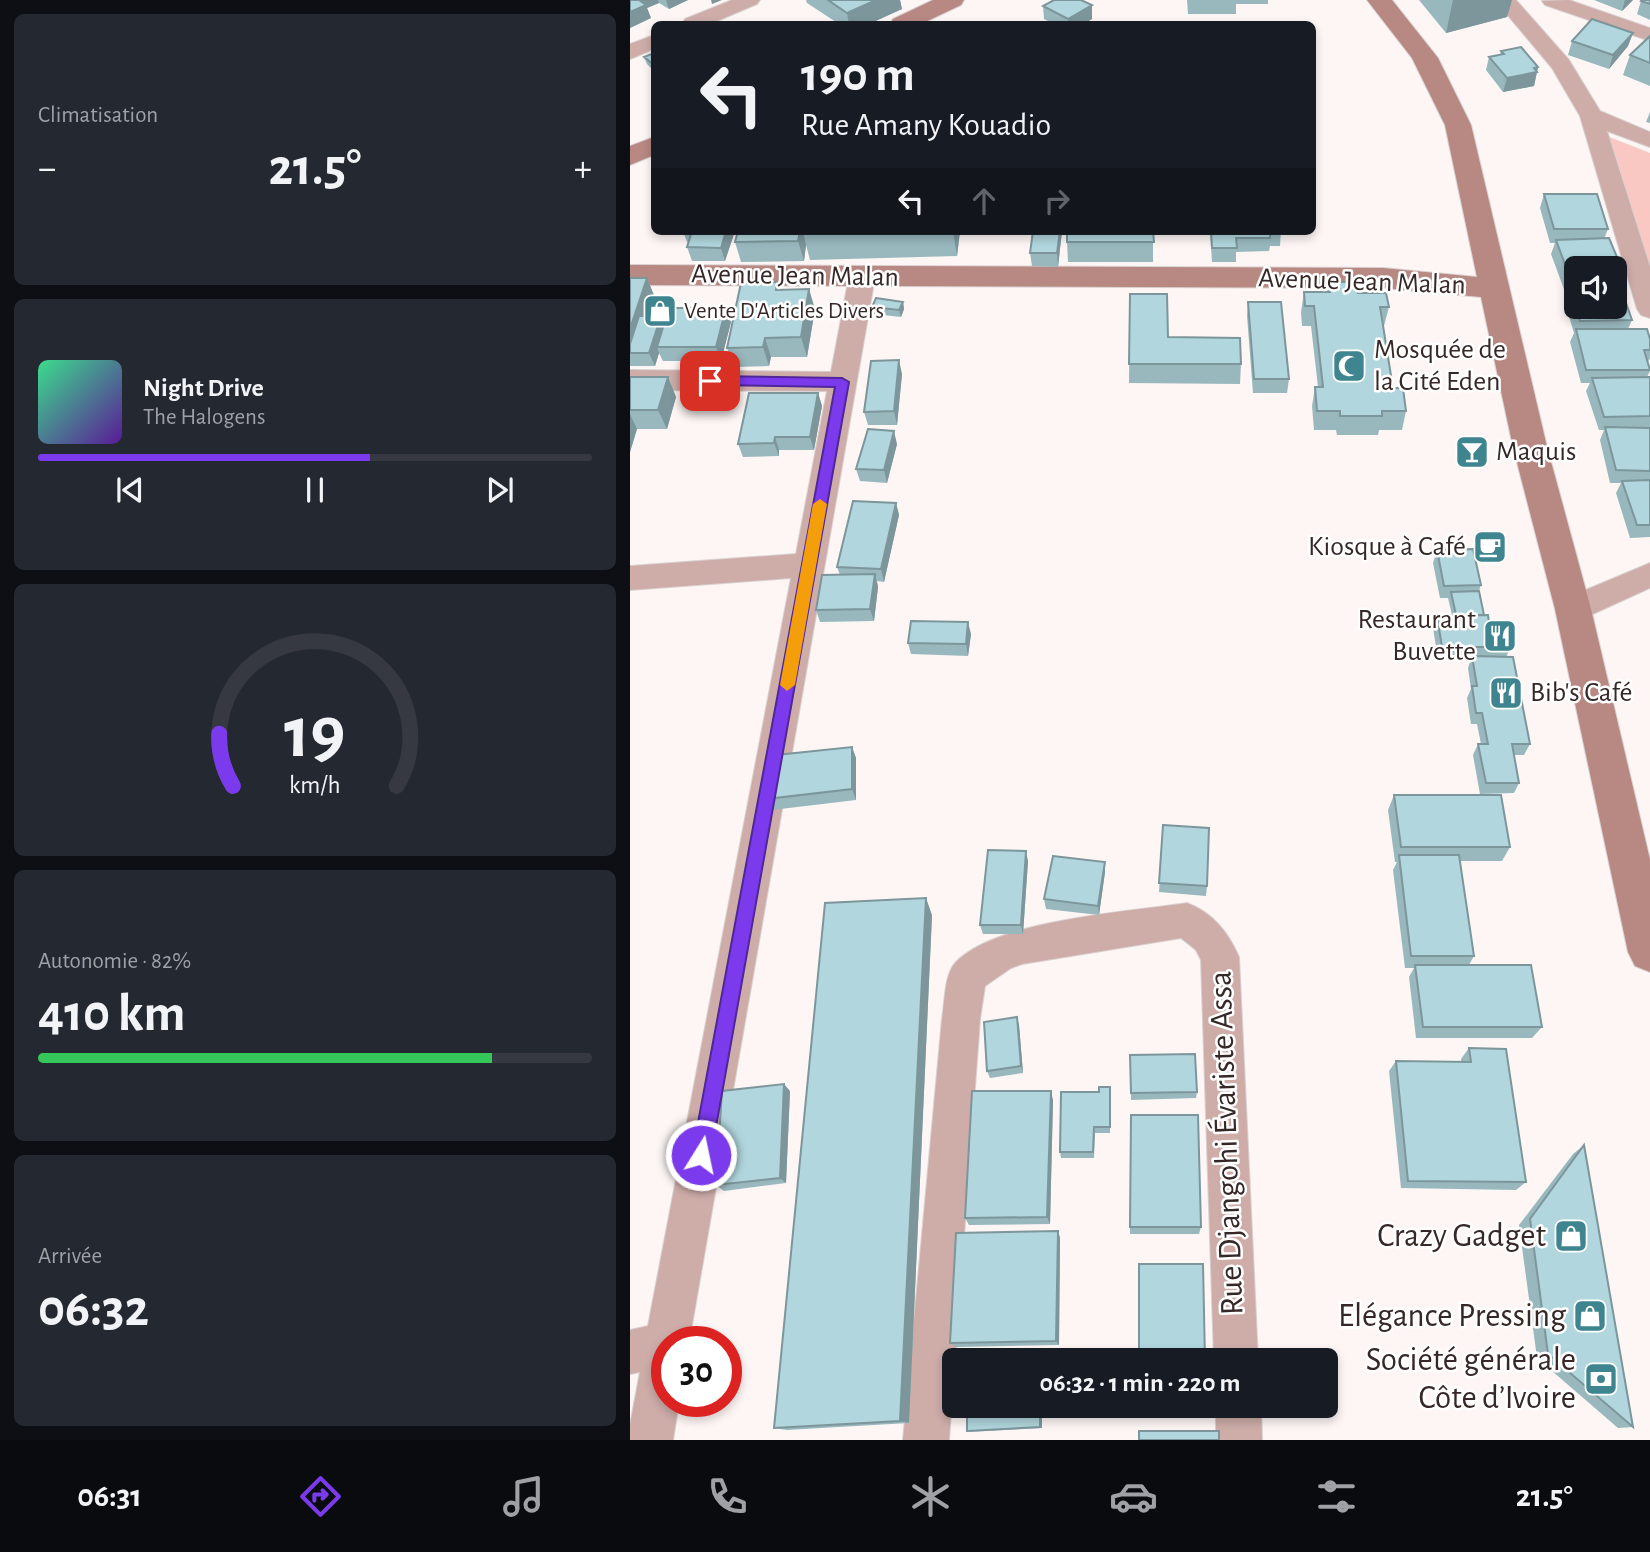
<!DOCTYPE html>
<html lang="fr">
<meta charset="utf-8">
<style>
body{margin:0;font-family:"Alegreya Sans",sans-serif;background:#242831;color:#f1f3f6;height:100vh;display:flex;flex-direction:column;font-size:26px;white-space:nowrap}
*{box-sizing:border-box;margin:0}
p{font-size:23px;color:#9ea1a6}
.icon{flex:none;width:38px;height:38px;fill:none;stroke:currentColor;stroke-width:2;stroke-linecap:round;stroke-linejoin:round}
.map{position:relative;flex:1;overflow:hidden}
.side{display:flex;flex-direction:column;gap:14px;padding:14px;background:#0d0f14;width:630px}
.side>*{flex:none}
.hud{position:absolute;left:21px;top:21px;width:665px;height:214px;border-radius:10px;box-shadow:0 4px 10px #0003;background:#171b24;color:#f1f3f6;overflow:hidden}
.controls{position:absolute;left:934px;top:256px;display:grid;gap:14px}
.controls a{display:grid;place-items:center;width:63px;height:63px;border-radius:10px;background:#171b24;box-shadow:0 4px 10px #0003;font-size:35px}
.speed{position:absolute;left:21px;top:1326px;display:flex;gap:14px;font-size:35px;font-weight:700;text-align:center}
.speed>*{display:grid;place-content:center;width:91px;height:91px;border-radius:50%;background:#171b24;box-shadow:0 4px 10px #0003;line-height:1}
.speed .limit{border:10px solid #d22;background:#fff;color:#111}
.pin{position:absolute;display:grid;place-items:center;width:60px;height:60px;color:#fff;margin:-30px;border-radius:14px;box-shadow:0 4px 10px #0006}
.me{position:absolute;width:77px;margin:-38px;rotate:10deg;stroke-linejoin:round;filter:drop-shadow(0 0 5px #0008)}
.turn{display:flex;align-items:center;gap:24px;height:147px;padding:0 35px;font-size:32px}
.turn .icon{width:91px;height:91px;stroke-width:2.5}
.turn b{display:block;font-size:49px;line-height:60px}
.lanes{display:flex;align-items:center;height:66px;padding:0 35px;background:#0003;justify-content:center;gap:35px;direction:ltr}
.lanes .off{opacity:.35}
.big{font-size:52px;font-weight:600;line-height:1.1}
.side .widget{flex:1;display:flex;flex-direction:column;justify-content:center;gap:10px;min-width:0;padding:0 24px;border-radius:10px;background:#242831}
.side .dial{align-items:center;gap:0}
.dial svg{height:182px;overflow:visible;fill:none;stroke:#363941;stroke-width:7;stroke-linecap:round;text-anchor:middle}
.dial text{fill:#f1f3f6;stroke:none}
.song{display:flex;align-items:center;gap:21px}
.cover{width:84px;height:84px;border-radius:10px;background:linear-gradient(135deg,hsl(150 70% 55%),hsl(270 70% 35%))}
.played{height:7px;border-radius:4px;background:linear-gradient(90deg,#7c3aed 60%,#363941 60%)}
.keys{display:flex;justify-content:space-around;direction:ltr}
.heat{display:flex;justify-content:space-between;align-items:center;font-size:38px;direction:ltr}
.charge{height:10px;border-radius:5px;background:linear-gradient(90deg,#34c759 82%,#363941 0)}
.trip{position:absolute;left:312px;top:1348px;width:396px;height:70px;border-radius:10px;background:#171b24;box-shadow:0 4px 10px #0003;font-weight:600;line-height:70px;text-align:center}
.dock{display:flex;height:112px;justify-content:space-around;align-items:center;background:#090b0e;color:#9ea1a6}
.dock .icon{width:49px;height:49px}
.dock .active{color:#7c3aed}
.dock b{font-size:32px;color:#f1f3f6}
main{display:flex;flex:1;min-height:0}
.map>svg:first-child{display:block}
</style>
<main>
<section class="side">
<div class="widget"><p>Climatisation</p>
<div class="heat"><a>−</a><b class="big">21.5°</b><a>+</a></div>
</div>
<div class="widget">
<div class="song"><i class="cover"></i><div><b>Night Drive</b><p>The Halogens</p></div></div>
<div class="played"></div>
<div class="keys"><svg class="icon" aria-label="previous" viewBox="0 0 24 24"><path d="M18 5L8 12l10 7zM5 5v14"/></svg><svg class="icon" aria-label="pause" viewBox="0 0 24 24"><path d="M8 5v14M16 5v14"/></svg><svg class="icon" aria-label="next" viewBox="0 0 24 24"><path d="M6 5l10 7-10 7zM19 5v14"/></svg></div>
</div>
<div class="widget dial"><svg viewBox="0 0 100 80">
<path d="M14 69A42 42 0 1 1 86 69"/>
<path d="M14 69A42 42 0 0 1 8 46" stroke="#7c3aed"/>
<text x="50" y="56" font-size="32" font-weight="700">19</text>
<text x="50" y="72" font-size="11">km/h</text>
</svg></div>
<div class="widget"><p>Autonomie · 82%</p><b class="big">410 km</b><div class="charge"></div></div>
<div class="widget"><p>Arrivée</p><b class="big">06:32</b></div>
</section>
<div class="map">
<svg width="1020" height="1440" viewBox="0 0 1020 1440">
<rect width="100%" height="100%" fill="#fdf6f5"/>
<path fill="#fac8c2" d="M964,131L1020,153V292Z"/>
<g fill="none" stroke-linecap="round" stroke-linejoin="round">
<defs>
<path id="street" d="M102,0H130L127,4L80,24H52L55,19Z
M865,0H886L939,60L970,111L1020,132V147L977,131L1020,267V318L1011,315L1007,309L950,116L922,68Z
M939,0L1020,28V41L915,5L912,1Z
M24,35V49L0,59V44Z
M232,269L241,271L245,277L59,1342H37V1402H49L43,1440H0V1425L10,1372L0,1374V1330L18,1326L161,578L0,590V566L166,554L197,391L0,390V370L201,372L219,277L223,271Z
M1020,563V588L954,618L943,622L932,618L927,609L932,600Z
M557,903C583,913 598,932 609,957L628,1360H584L571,960L566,950L551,938L392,964L381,968L355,986L350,1019L319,1440H273L312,1019C315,1003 314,974 326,962C367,920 498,912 557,903Z
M586,1405H631L632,1440H586Z"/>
<path id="secondary" d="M303,0H334L331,5L291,24H260L263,19Z
M737,0H762L808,58L841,125L917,447L961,609L1020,860V972L1005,966L998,952L925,609L883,447L851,297L753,288L0,285V265L753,268L847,277L815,125L782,58Z
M24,137V155L0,165V146Z"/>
</defs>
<use href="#street" stroke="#d9d1d0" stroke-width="2"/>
<use href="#secondary" stroke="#d9d1d0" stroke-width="2"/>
<use href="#street" fill="#ceada9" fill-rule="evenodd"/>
<use href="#secondary" fill="#b88883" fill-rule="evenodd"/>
</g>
<path fill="#98b8be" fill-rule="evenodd" d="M0,0H58L39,9L29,3L17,8L21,18L0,28Z
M176,0H270L272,9L239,24H209L177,3Z
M557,0H638V4H606V14H558Z
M789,0H882L877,17L816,33Z
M964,0H1003L992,11Z
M1020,0V20L1007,14L1011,1Z
M413,6L462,19L453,24H424L414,19Z
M1003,33L998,46L979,69L938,55L942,41Z
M1020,36V86L993,75L1000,55Z
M871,51L908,67L904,86L873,92L856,70L859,57L870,55Z
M24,53V71L17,64L14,57Z
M1020,112V123L1016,122Z
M914,194L978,229L974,239L995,276L990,287L1002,320L998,329L1020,339V358L1018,362L1020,371L1017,377H1020V537L1000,538L986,493L991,483H980L970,440L974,430H969L956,391L960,383H951L940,342L944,333L934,300L937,291L935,292L921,254L925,243H920L910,208ZM947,268H985V306H947Z
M53,231H105L95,261H62L57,247L58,242H57Z
M108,231H330L327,256L180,260L176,245L174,261L111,262L105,242Z
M432,231L428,267L402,266L400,253Z
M523,231V262H438L437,242Z
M580,231H651L650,246H640L639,251L606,252V262H582Z
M0,278H17L25,298L19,316L34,324L101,322L91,361H33L29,353L25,366H0Z
M147,282L150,290L185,309L177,357H141L139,366L104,367L97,348Z
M698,282L759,307L754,326H753L763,388L776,411L772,430H749L748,435H707L706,430H684L682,406L685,387H688L681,326H672L671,312L674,292H697Z
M500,294L538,337L611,364L610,384L499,383Z
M273,302L274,309L271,317L244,314L242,307Z
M618,302L659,379L657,393H623L617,316Z
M272,374L267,425H238L234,412Z
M0,377H38L46,397L37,429H7L0,452Z
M188,393L192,406L184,450H149V456L113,457L108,444Z
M267,444L257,483L230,481L226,469Z
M266,503L269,515L254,582L247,581L248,587L244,621L190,622L186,610L210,575L207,567Z
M807,550L851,585L849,591L854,615L860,630L881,647L876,657L900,744L894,755H884L889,783L884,793L850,794L843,755L848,744H851L847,724H841L837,698L841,689L838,668L841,659H808L803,628L807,616L822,615L818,598H810L803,563Z
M341,634L338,656L281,654L278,643Z
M222,747L226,758V800L142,810L136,799Z
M764,795L880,847L872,861H830L844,956L839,965L912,1027L902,1038H786L779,977L784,968H775L763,870L767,862H765L758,810Z
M533,825L577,886L576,896L529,892Z
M398,861L393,934H353L350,925Z
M475,872L469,915L416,909L414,899Z
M302,915L279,1423L157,1430L144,1428Z
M389,1025L393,1073L360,1078L357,1071Z
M839,1048L896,1182L886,1190L771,1188L759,1071L766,1061L831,1062V1059Z
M500,1055L567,1092L566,1098L501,1100Z
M160,1091L156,1183L94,1191L86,1185Z
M469,1092L481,1094L480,1133H465L464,1158H431L430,1152Z
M423,1100L420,1224L339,1225L335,1218Z
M501,1115L571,1227L569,1234H500Z
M954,1145L1003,1427L988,1428L907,1358L889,1225L943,1154Z
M428,1231L430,1238L429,1345L326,1347L320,1343Z
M337,1405H412V1428L340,1432L337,1431Z"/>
<path fill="#7c969b" d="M10,0H28L29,3L17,8L21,18L0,28V12L13,6Z
M36,0H58L39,9Z
M81,0H92L82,4Z
M246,0H270L272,9L239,24H219L217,13Z
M823,0H882L877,17L816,33Z
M995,0H1003L992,11Z
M462,5V19L453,24H439L438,19Z
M1003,33L998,46L979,69L983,55Z
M908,67L904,86L873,92L877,78Z
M96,231H105L95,261L91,248Z
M170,231H173L176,245L174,261L168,241Z
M323,231H330L327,256Z
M430,231H432L428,267L427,253Z
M17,278L25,298L7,353H0V329Z
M179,289L185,309L177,357L171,337Z
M273,302L274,309L271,317L269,310Z
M96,308L101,322L91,361L86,347Z
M31,316L37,330L27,347L29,353L25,366L19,353Z
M135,338L141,357L139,366L133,347Z
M269,360L272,374L267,425L264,411Z
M38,377L46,397L37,429L28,410Z
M188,393L192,406L184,450L180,437Z
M0,414L7,429L0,452Z
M264,431L267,444L257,483L254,470Z
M145,437L149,450V456L144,443Z
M266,503L269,515L254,582L251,569Z
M245,574L248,587L244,621L240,609Z
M338,622L341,634L338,656L336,644Z
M222,747L226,758V800L222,789Z
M396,851L398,861L393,934L391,925Z
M475,862V872L469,915L468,906Z
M296,898L302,915L279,1423L270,1421Z
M387,1017L389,1025L393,1073L391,1066Z
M154,1084L160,1091L156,1183L150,1178Z
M421,1091L423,1100L420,1224L417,1217Z
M428,1231L430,1238L429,1345L426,1341Z
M410,1405H412V1428L410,1427Z"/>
<path fill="#b1d6dd" stroke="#7c969b" stroke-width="2" d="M0,0H9L16,5L0,12Z
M198,0H246L217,13Z
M424,0H451L462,5L438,19L413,6Z
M1012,0H1020V4L1011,1Z
M962,19L1003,33L983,55L942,41Z
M1020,36V63L1000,55Z
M891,47L908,67L904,68L907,72L877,78L859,57L874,54L871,51Z
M24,53V64H23L14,57Z
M914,194H967L978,229H924Z
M62,231H96L91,248L57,247Z
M108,231H170L168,241L105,242Z
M403,231H430L427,253H400Z
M437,231H523L524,242H437Z
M581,231H651V232L640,233V238H606L607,248H582Z
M979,238L995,276H985V268H947V278H940L926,240Z
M0,278H17L0,329Z
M147,282L146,290L179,289L171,337L135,338L133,347L97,348L111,283Z
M698,282H726L728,293H756L759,307H750L763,388H773L776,411H752V416H710V411H687L685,387H693L684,306H675L674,292H700Z
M985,286H990L1002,320L950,321L939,287H947V306H985Z
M500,294H537L538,337L610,338L611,364H499Z
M246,298L273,302L269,310L242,307Z
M618,302H651L659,379H624Z
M39,308H96L86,347H27Z
M9,316H31L19,353H0V344Z
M946,329H1017L1020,339V350H1014L1020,370H956Z
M269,360L264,411L234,412L241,361Z
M0,377H38L28,410H0Z
M1020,377V416L974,417L962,378Z
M119,393H188L180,437H145L144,443L108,444Z
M975,427L1020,428V471L986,470Z
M238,429L264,431L254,470L226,469Z
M1020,480V525H1007L992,481Z
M223,501L266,503L251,569L207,567Z
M843,549L851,585L814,586L807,550Z
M245,574L240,609L186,610L192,575Z
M849,591L854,615H826L821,592Z
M858,615L860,630L877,629L881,647H812L807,616Z
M281,621L338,622L336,644L278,643Z
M842,656L883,657L900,744H882L889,783H856L848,744H858L852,713H846L842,686H847Z
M222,747V789L136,799L137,756Z
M764,795H871L880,847H771Z
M533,825L579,828L577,886L529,883Z
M358,850L396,851L391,925H350Z
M769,855H829L844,956H781Z
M423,856L475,862L468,906L414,899Z
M296,898L270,1421L144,1428L195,903Z
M785,965H901L912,1027H793Z
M387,1017L391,1066L357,1071L354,1022Z
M839,1048L876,1049L896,1182L778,1181L766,1061L841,1062Z
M565,1054L567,1092L501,1093L500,1055Z
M154,1084L150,1178L86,1185L92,1091Z
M469,1087H480V1127H464L463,1152H430L431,1092H469Z
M342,1091H421L417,1217L335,1218Z
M501,1115H568L571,1227H500Z
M954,1145L1003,1427L918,1354L900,1219Z
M428,1231L426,1341L320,1343L326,1233Z
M509,1264H573L575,1360H509Z
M337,1405H410V1427L337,1431Z
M509,1431H589V1440H509Z"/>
<path fill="#7c3aed" stroke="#51269a" stroke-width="2" d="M80,376L212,378L219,382L81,1155L78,1162L71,1164L65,1162L62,1155L205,387L80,385L73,381Z"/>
<path fill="#f59e0b" d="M190,499L197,504L165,685L157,691L150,685L183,504Z"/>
<defs>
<symbol id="shop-square" viewBox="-11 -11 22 22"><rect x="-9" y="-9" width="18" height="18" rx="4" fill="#3f8590" stroke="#fff"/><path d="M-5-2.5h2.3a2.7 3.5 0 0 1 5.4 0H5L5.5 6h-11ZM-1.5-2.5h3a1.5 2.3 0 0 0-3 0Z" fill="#fff"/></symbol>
<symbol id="mosque-square" viewBox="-11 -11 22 22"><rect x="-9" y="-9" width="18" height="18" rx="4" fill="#3f8590" stroke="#fff"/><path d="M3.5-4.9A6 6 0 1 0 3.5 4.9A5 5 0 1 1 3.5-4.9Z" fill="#fff"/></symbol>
<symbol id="bar-square" viewBox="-11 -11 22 22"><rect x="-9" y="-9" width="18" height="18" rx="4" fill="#3f8590" stroke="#fff"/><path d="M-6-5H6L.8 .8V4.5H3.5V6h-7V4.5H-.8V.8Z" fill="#fff"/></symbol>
<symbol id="cafe-square" viewBox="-11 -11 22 22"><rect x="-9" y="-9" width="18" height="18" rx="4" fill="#3f8590" stroke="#fff"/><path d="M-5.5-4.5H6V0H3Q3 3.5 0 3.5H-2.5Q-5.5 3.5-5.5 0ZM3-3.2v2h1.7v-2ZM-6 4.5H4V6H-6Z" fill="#fff"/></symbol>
<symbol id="restaurant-square" viewBox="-11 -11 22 22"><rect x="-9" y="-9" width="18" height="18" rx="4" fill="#3f8590" stroke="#fff"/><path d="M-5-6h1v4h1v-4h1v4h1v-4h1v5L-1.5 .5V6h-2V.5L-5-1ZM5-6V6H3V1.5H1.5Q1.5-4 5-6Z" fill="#fff"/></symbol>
<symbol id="bank-square" viewBox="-11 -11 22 22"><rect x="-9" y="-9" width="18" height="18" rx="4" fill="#3f8590" stroke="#fff"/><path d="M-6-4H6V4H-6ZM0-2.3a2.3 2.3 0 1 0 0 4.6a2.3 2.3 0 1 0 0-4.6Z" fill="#fff"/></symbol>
</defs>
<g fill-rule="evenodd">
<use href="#shop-square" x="11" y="292" width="38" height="38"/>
<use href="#mosque-square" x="700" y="347" width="38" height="38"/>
<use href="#bar-square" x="823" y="433" width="38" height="38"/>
<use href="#cafe-square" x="841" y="528" width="38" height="38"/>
<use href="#restaurant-square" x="851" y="617" width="38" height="38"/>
<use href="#restaurant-square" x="857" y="674" width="38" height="38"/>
<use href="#shop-square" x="922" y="1217" width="38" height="38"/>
<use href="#shop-square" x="941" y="1297" width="38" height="38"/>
<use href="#bank-square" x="952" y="1360" width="38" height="38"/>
</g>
<g text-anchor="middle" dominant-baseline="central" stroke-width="5" stroke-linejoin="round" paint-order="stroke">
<g font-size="23" fill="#362827" stroke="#fff" text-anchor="start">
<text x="54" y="311">Vente D'Articles Divers</text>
</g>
<g font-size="28" fill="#362827" stroke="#fff">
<text transform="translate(165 276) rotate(1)">Avenue Jean Malan</text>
<text transform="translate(732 282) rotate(2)">Avenue Jean Malan</text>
</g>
<g font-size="28" fill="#362827" stroke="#fff" text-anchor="start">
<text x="744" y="350">Mosquée de<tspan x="744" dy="32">la Cité Eden</tspan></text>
<text x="866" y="452">Maquis</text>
<text x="836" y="547" text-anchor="end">Kiosque à Café</text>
<text x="846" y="620" text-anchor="end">Restaurant<tspan x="846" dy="32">Buvette</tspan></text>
<text x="900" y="693">Bib's Café</text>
</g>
<g font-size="33" fill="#362827" stroke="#fff">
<text transform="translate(597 1143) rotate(-92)">Rue Djangohi Évariste Assa</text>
</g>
<g font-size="33" fill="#362827" stroke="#fff" text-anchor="end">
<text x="916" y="1236">Crazy Gadget</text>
<text x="936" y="1316">Elégance Pressing</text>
<text x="946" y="1360">Société générale<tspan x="946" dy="38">Côte d’Ivoire</tspan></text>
</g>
</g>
</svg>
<div class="controls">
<a><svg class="icon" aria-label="sound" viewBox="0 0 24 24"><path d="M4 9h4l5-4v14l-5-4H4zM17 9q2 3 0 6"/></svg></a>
</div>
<div class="speed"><div class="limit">30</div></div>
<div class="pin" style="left:80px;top:381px;background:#d93025"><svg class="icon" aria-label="arrive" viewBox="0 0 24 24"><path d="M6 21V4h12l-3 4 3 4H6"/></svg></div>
<svg class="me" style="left:71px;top:1155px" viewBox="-20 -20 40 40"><circle r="17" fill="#7c3aed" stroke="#fff" stroke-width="3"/><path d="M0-11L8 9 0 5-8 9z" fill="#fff"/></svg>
<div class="trip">06:32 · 1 min · 220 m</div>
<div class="hud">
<div class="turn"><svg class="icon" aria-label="left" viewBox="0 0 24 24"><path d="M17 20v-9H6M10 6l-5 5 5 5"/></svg><div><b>190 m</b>Rue Amany Kouadio</div></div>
<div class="lanes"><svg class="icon" aria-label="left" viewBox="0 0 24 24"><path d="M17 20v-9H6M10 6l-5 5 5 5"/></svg><svg class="icon off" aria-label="ahead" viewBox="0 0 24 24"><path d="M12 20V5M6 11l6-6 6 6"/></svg><svg class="icon off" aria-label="right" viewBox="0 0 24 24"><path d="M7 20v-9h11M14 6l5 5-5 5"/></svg></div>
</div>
</div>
</main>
<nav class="dock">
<b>06:31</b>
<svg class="icon active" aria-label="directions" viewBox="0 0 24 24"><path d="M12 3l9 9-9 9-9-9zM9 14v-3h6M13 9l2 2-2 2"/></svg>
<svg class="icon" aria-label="music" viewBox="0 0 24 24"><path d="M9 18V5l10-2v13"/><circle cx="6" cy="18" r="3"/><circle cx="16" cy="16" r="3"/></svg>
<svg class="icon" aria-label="phone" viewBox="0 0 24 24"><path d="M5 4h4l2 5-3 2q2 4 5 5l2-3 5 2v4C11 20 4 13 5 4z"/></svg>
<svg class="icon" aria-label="climate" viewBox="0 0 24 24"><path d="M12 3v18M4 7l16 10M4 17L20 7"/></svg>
<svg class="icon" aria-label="car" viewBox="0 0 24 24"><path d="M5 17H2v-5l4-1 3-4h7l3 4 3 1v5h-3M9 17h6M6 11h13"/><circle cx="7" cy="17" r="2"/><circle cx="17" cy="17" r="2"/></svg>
<svg class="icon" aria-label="filters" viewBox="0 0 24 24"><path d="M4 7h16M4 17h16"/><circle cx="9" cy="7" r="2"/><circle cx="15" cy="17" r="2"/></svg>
<b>21.5°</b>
</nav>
